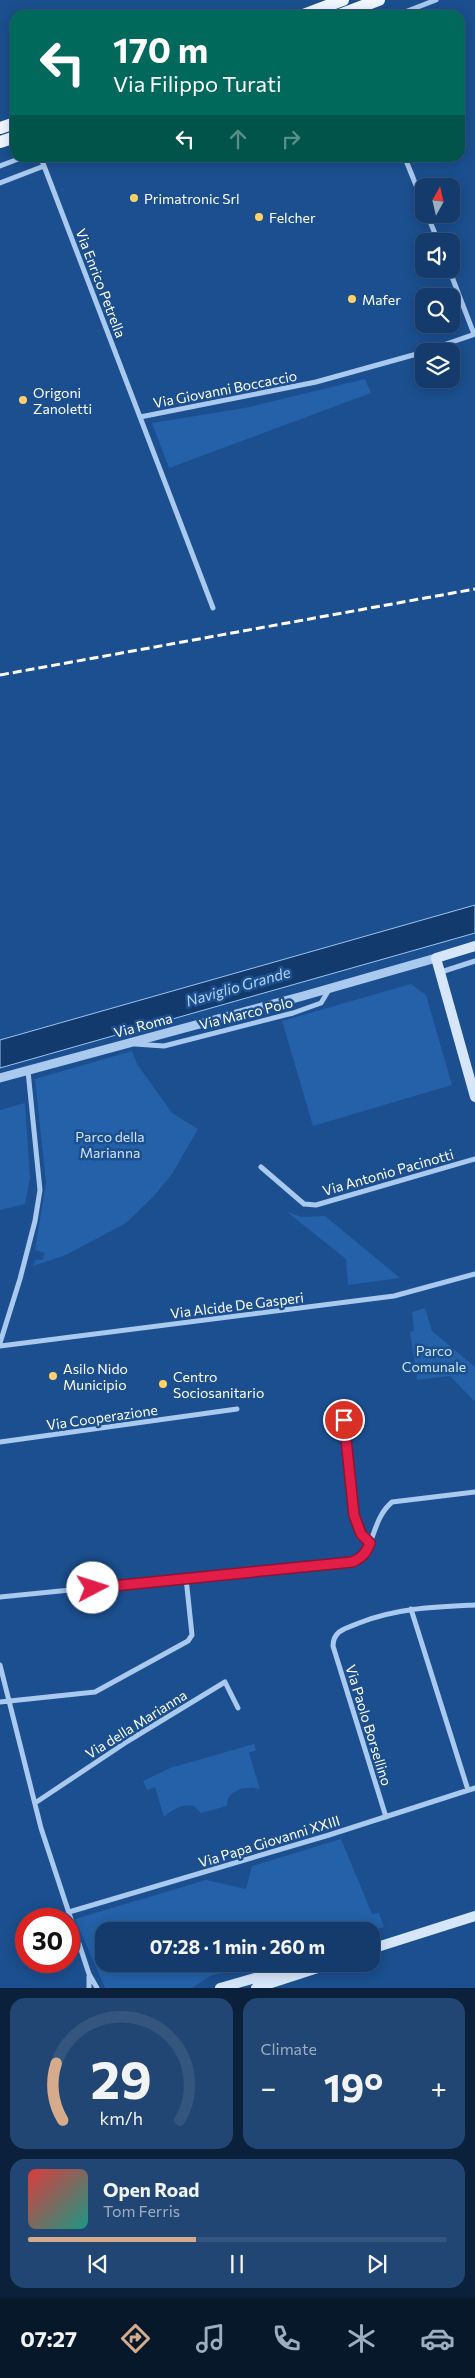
<!DOCTYPE html>
<meta charset="utf-8">
<style>
body{margin:0;font-family:Commissioner,sans-serif;background:#214673;color:#f1f3f6;height:100vh;display:flex;flex-direction:column;font-size:19px;white-space:nowrap}
*{box-sizing:border-box;margin:0}
p{font-size:16px;color:#9dadc1}
.icon{flex:none;width:28px;height:28px;fill:none;stroke:currentColor;stroke-width:2;stroke-linecap:round;stroke-linejoin:round}
.map{position:relative;height:1988px;overflow:hidden}
.details{display:flex;flex-direction:column;gap:10px;padding:10px;background:#0b203b;flex:1}
.details>*{flex:none}
.banner{position:absolute;left:10px;top:10px;width:455px;height:152px;border-radius:15px;box-shadow:0 2px 12px #0003,0 0 0 1px #33557e;background:#00695c;color:#fff;overflow:hidden}
.needle{width:32px;rotate:8deg}
.fabs{position:absolute;left:415px;top:178px;display:grid;gap:10px}
.fabs a{display:grid;place-items:center;width:45px;height:45px;border-radius:10px;background:#143b6b;box-shadow:0 2px 12px #0003,0 0 0 1px #33557e;font-size:25px}
.speed{position:absolute;left:15px;top:1908px;display:flex;gap:10px;font-size:25px;font-weight:700;text-align:center}
.speed>*{display:grid;place-content:center;width:65px;height:65px;border-radius:50%;background:#143b6b;box-shadow:0 2px 12px #0003,0 0 0 1px #33557e;line-height:1}
.speed .limit{border:8px solid #d22;background:#fff;color:#111}
.pin{position:absolute;display:grid;place-items:center;width:42px;height:42px;color:#fff;margin:-21px;border:2px solid #fff;border-radius:50%;box-shadow:0 1px 5px #0007}
.me{position:absolute;width:55px;margin:-28px;rotate:85deg;stroke-linejoin:round;filter:drop-shadow(0 0 4px #0008)}
.turn{display:flex;align-items:center;gap:18px;height:105px;padding:0 20px;font-size:22px}
.turn .icon{width:65px;height:65px;stroke-width:2.5}
.turn b{display:block;font-size:35px;line-height:42px}
.lanes{display:flex;align-items:center;height:48px;padding:0 20px;background:#0003;justify-content:center;gap:25px;direction:ltr}
.lanes .off{opacity:.35}
.big{font-size:38px;font-weight:700;line-height:1.1}
.details .card{flex:1;display:flex;flex-direction:column;justify-content:center;gap:8px;min-width:0;padding:0 18px;border-radius:15px;background:#214673}
.details .dial{align-items:center;gap:0}
.dial svg{height:130px;overflow:visible;fill:none;stroke:#33557e;stroke-width:7;stroke-linecap:round;text-anchor:middle}
.dial text{fill:#f1f3f6;stroke:none}
.song{display:flex;align-items:center;gap:15px}
.cover{width:60px;height:60px;border-radius:8px;background:linear-gradient(135deg,hsl(0 70% 55%),hsl(170 70% 35%))}
.played{height:5px;border-radius:2px;background:linear-gradient(90deg,#d6ab8b 40%,#33557e 40%)}
.keys{display:flex;justify-content:space-around;direction:ltr}
.heat{display:flex;justify-content:space-between;align-items:center;font-size:28px;direction:ltr}
.details .tiles{flex:1;display:grid;gap:10px;grid-template-columns:1fr 1fr}
.card:last-child{grid-column:span 2}
.trip{position:absolute;left:95px;top:1922px;width:285px;height:50px;border-radius:15px;background:#143b6b;box-shadow:0 2px 12px #0003,0 0 0 1px #33557e;font-weight:700;line-height:50px;text-align:center}
.menu{display:flex;height:80px;justify-content:space-around;align-items:center;background:#08182b;color:#9dadc1}
.menu .icon{width:35px;height:35px}
.menu .selected{color:#d6ab8b}
.menu b{font-size:22px;color:#f1f3f6}
.map>svg:first-child{display:block}
</style>
<div class="map">
<svg width="475" height="1988" viewBox="0 0 475 1988">
<rect width="100%" height="100%" fill="#1b4f8f"/>
<path fill="#2461a8" d="M365,379L371,393L169,468L152,423L245,408Z
M411,984L426,995L452,1085L313,1126L282,1021Z
M132,1051L137,1064L172,1113L198,1129L172,1174L153,1197L126,1223L66,1255L33,1266L35,1260H42L45,1253L35,1250L46,1183L35,1079Z
M25,1103L30,1178L25,1204L0,1210V1110Z
M286,1211L301,1217L325,1216L400,1278L348,1285L346,1259Z
M425,1308L432,1331L475,1367V1402L450,1376L417,1380L410,1332L414,1331L412,1312Z
M254,1744L256,1750L249,1753L260,1789C248,1786 236,1788 228,1798L227,1806L201,1813L194,1806C181,1804 174,1809 164,1817L155,1787L147,1790L143,1781L170,1768Z
M341,1839L372,1914L379,1913L384,1927L369,1931H104V1964H254L210,1976L192,1988H105L75,1919L206,1880L246,1889L252,1866Z"/>
<path fill="#123a6d" stroke="#9cc4f0" d="M475,905V933L0,1068V1040Z"/>
<g fill="none" stroke-linecap="round" stroke-linejoin="round">
<path stroke="#a9c9ee" stroke-width="5" d="M397,15L436,0
M41,158L213,608
M405,158L424,205
M0,166L21,158
M0,183L44,166
M427,214L438,241
M449,269L474,334
M426,351L475,334
M140,417L316,382L424,352
M441,972L475,961
M135,1044L164,1046L293,1013L321,1003L330,988
M261,1167L304,1204L316,1205L475,1159
M0,1343L20,1279L35,1221L40,1190L28,1071
M0,1346L394,1296L475,1274
M342,1402L354,1515L361,1534L370,1543
M0,1442L237,1409
M0,1597L352,1562C377,1552 369,1522 392,1502L475,1492
M411,1609L468,1790
M0,1665L41,1828L89,1974L97,1988
M0,1702L95,1692L188,1641L192,1635L186,1578
M35,1803L128,1741L225,1682L238,1708
M386,1817L333,1646C333,1630 347,1628 359,1623C397,1608 435,1607 475,1605
M69,1912L329,1835L475,1788
M89,1988V1977"/>
<path stroke="#a9c9ee" stroke-width="9" d="M0,1078L303,996L436,958"/>
<path stroke="#d6e6fa" stroke-width="10" d="M475,946L436,958L475,1097
M371,1949L475,1916
M220,1988L304,1964
M256,1988L330,1964"/>
<path stroke="#f0f6ff" stroke-width="12" d="M303,15L343,0
M339,15L379,0
M0,128L15,123
M0,142L15,137"/>
<path stroke="#fff" stroke-width="3" stroke-dasharray="9 4" stroke-linecap="butt" d="M0,675L475,589"/>
</g>
<g fill="none" stroke-linecap="round" stroke-linejoin="round">
<defs>
<path id="route" d="M93,1588L352,1562C362,1558 366,1553 370,1543L361,1534L354,1515L344,1420"/>
</defs>
<use href="#route" stroke="#92132f" stroke-width="12"/>
<use href="#route" stroke="#e11d48" stroke-width="9"/>
</g>
<g fill="#ffd166" stroke="#1b4f8f" stroke-width="2">
<circle cx="134" cy="198" r="5"/>
<circle cx="259" cy="217" r="5"/>
<circle cx="352" cy="299" r="5"/>
<circle cx="23" cy="400" r="5"/>
<circle cx="53" cy="1376" r="5"/>
<circle cx="163" cy="1384" r="5"/>
</g>
<g text-anchor="middle" dominant-baseline="central" stroke-width="5" stroke-linejoin="round" paint-order="stroke">
<g font-size="14" fill="#fff" stroke="#1b4f8f" text-anchor="start">
<text x="144" y="198">Primatronic Srl</text>
<text x="269" y="217">Felcher</text>
<text x="362" y="299">Mafer</text>
<text x="33" y="392">Origoni<tspan x="33" dy="16">Zanoletti</tspan></text>
<text x="63" y="1368">Asilo Nido<tspan x="63" dy="16">Municipio</tspan></text>
<text x="173" y="1376">Centro<tspan x="173" dy="16">Sociosanitario</tspan></text>
</g>
<g font-size="14" fill="#fff" stroke="#1b4f8f">
<text transform="translate(101 283) rotate(69)">Via Enrico Petrella</text>
<text transform="translate(225 389) rotate(-11)">Via Giovanni Boccaccio</text>
<text transform="translate(246 1013) rotate(-14)">Via Marco Polo</text>
<text transform="translate(143 1025) rotate(-15)">Via Roma</text>
<text transform="translate(388 1172) rotate(-16)">Via Antonio Pacinotti</text>
<text transform="translate(237 1305) rotate(-7)">Via Alcide De Gasperi</text>
<text transform="translate(102 1417) rotate(-8)">Via Cooperazione</text>
<text transform="translate(136 1724) rotate(-32)">Via della Marianna</text>
<text transform="translate(369 1725) rotate(73)">Via Paolo Borsellino</text>
<text transform="translate(269 1841) rotate(-17)">Via Papa Giovanni XXIII</text>
</g>
<g font-size="14" fill="#cfe3fa" stroke="#1b4f8f">
<text x="110" y="1136">Parco della<tspan x="110" dy="16">Marianna</tspan></text>
<text x="434" y="1350">Parco<tspan x="434" dy="16">Comunale</tspan></text>
</g>
<g font-size="15" font-style="italic" fill="#b5d3f5" stroke="#1b4f8f">
<text transform="translate(238 986) rotate(-16)">Naviglio Grande</text>
</g>
</g>
</svg>
<div class="fabs">
<a><svg class="needle" viewBox="-14 -14 28 28"><path d="M0-13l5 13h-10z" fill="#e53935"/><path d="M0 13l5-13h-10z" fill="#9dadc1"/></svg></a>
<a><svg class="icon" aria-label="sound" viewBox="0 0 24 24"><path d="M4 9h4l5-4v14l-5-4H4zM17 9q2 3 0 6"/></svg></a>
<a><svg class="icon" aria-label="search" viewBox="0 0 24 24"><circle cx="10" cy="10" r="6"/><path d="M15 15l6 6"/></svg></a>
<a><svg class="icon" aria-label="layers" viewBox="0 0 24 24"><path d="M12 4l9 5-9 5-9-5zM3 14l9 5 9-5"/></svg></a>
</div>
<div class="speed"><div class="limit">30</div></div>
<div class="pin" style="left:344px;top:1420px;background:#d93025"><svg class="icon" aria-label="arrive" viewBox="0 0 24 24"><path d="M6 21V4h12l-3 4 3 4H6"/></svg></div>
<svg class="me" style="left:93px;top:1588px" viewBox="-20 -20 40 40"><circle r="19" fill="#fff"/><path d="M0-13L10 11 0 6-10 11z" fill="#e11d48"/></svg>
<div class="trip">07:28 · 1 min · 260 m</div>
<div class="banner">
<div class="turn"><svg class="icon" aria-label="left" viewBox="0 0 24 24"><path d="M17 20v-9H6M10 6l-5 5 5 5"/></svg><div><b>170 m</b>Via Filippo Turati</div></div>
<div class="lanes"><svg class="icon" aria-label="left" viewBox="0 0 24 24"><path d="M17 20v-9H6M10 6l-5 5 5 5"/></svg><svg class="icon off" aria-label="ahead" viewBox="0 0 24 24"><path d="M12 20V5M6 11l6-6 6 6"/></svg><svg class="icon off" aria-label="right" viewBox="0 0 24 24"><path d="M7 20v-9h11M14 6l5 5-5 5"/></svg></div>
</div>
</div>
<section class="details">
<div class="tiles">
<div class="card dial"><svg viewBox="0 0 100 80">
<path d="M14 69A42 42 0 1 1 86 69"/>
<path d="M14 69A42 42 0 0 1 10 34" stroke="#d6ab8b"/>
<text x="50" y="56" font-size="32" font-weight="700">29</text>
<text x="50" y="72" font-size="11">km/h</text>
</svg></div>
<div class="card"><p>Climate</p>
<div class="heat"><a>−</a><b class="big">19°</b><a>+</a></div>
</div>
<div class="card">
<div class="song"><i class="cover"></i><div><b>Open Road</b><p>Tom Ferris</p></div></div>
<div class="played"></div>
<div class="keys"><svg class="icon" aria-label="previous" viewBox="0 0 24 24"><path d="M18 5L8 12l10 7zM5 5v14"/></svg><svg class="icon" aria-label="pause" viewBox="0 0 24 24"><path d="M8 5v14M16 5v14"/></svg><svg class="icon" aria-label="next" viewBox="0 0 24 24"><path d="M6 5l10 7-10 7zM19 5v14"/></svg></div>
</div>
</div>
</section>
<nav class="menu">
<b>07:27</b>
<svg class="icon selected" aria-label="directions" viewBox="0 0 24 24"><path d="M12 3l9 9-9 9-9-9zM9 14v-3h6M13 9l2 2-2 2"/></svg>
<svg class="icon" aria-label="music" viewBox="0 0 24 24"><path d="M9 18V5l10-2v13"/><circle cx="6" cy="18" r="3"/><circle cx="16" cy="16" r="3"/></svg>
<svg class="icon" aria-label="phone" viewBox="0 0 24 24"><path d="M5 4h4l2 5-3 2q2 4 5 5l2-3 5 2v4C11 20 4 13 5 4z"/></svg>
<svg class="icon" aria-label="climate" viewBox="0 0 24 24"><path d="M12 3v18M4 7l16 10M4 17L20 7"/></svg>
<svg class="icon" aria-label="car" viewBox="0 0 24 24"><path d="M5 17H2v-5l4-1 3-4h7l3 4 3 1v5h-3M9 17h6M6 11h13"/><circle cx="7" cy="17" r="2"/><circle cx="17" cy="17" r="2"/></svg>
</nav>
